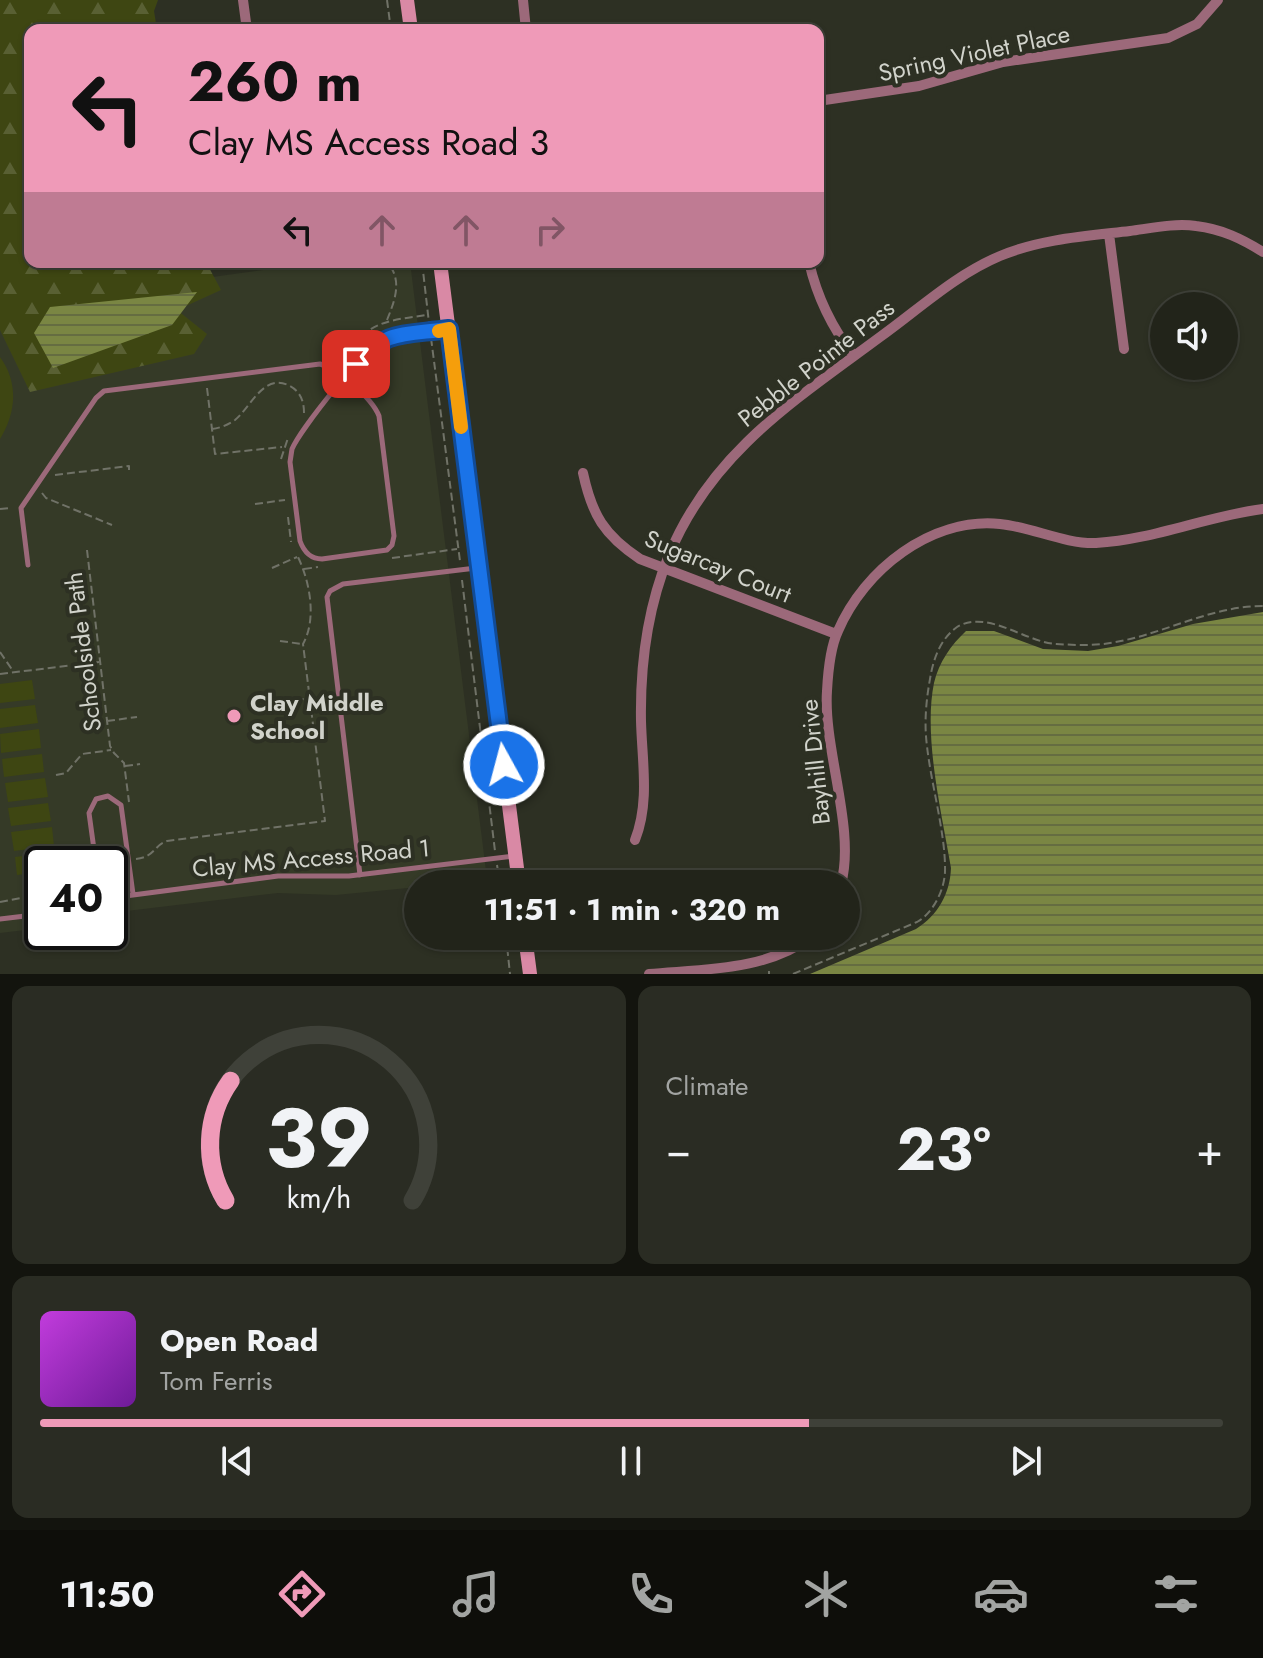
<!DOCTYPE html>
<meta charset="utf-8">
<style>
body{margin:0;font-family:Jost,sans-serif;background:#2a2c23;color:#f1f3f6;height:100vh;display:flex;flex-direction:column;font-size:30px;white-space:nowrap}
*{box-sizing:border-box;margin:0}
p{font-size:26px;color:#a2a4a2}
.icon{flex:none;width:44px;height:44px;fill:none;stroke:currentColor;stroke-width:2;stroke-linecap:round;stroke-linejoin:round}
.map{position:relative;height:974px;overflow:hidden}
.sheet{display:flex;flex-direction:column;gap:12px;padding:12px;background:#13140e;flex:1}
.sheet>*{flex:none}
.banner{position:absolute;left:24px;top:24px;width:800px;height:244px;border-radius:16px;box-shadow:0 2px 6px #0004,0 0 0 2px #3f4139;background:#ef9ab8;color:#111;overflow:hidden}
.controls{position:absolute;left:1150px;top:292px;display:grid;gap:16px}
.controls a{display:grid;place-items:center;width:88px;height:88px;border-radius:50%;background:#22241a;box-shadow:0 2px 6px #0004,0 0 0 2px #3f4139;font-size:40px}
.speed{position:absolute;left:24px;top:846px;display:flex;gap:16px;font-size:40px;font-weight:700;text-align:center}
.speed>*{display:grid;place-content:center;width:104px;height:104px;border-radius:50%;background:#22241a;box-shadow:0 2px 6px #0004,0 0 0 2px #3f4139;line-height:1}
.speed .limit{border:4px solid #111;border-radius:12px;background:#fff;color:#111}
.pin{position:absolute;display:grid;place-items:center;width:68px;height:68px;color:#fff;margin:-34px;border-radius:16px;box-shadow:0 4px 12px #0006}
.me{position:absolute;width:88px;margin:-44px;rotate:353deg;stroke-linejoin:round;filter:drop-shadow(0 0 6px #0008)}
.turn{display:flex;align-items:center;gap:28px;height:168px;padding:0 32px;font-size:36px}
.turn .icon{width:104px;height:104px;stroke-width:2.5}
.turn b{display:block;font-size:56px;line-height:68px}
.lanes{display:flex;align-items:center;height:76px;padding:0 32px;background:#0003;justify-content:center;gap:40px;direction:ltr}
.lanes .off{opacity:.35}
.big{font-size:60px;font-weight:700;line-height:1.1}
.sheet .tile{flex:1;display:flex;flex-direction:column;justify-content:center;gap:12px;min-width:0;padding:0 28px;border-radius:16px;background:#2a2c23}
.sheet .dial{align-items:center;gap:0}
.dial svg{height:208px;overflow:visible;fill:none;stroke:#3f4139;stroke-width:7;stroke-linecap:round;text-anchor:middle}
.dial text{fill:#f1f3f6;stroke:none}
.song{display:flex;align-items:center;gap:24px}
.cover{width:96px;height:96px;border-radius:12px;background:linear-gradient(135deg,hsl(290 70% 55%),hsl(280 70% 35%))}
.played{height:8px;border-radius:4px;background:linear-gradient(90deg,#ef9ab8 65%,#3f4139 65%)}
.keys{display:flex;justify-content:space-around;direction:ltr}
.heat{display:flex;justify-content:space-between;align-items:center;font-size:44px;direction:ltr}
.sheet .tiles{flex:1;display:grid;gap:12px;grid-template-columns:1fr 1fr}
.tile:last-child{grid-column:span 2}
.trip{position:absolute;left:404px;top:870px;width:456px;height:80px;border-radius:40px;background:#22241a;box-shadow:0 2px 6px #0004,0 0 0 2px #3f4139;font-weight:700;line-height:80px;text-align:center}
.tab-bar{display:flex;height:128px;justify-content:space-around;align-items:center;background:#0e0e0a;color:#a2a4a2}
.tab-bar .icon{width:56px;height:56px}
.tab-bar .on{color:#ef9ab8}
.tab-bar b{font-size:36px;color:#f1f3f6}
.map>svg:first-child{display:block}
</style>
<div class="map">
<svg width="1263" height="974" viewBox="0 0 1263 974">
<defs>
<pattern id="forest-firs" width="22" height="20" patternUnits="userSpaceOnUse" patternTransform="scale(2)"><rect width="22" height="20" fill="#3e4612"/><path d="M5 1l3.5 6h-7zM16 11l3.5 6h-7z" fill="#596033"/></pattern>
<pattern id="water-rules" width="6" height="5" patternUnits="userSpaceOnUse" patternTransform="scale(2)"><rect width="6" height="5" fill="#7a8643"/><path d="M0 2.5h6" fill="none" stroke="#656d41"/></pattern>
</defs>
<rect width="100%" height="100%" fill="#2d3023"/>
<path fill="#353a27" d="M322,262H410L487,879L418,884V887L336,895L278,893L110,913V864H42V928L0,933V306Z"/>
<path fill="url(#forest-firs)" d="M0,0H158L154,11L157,30H30V262H206L221,290L177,310L207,334L194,354L30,392L0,330Z"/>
<path fill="#3e4612" d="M0,357C19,383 16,413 0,439Z
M32,680L35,699L0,703V684Z
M35,705L38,723L0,728V709Z
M39,729L41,748L1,753L0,734Z
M42,754L44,772L4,777L2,759Z
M45,778L48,797L8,802L5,783Z
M48,803L51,821L11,826L8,808Z
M52,827L54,846L14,851L11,832Z
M55,852L56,864H42V872L17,875L15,857Z"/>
<path fill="url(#water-rules)" d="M197,292L172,325L53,368L34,333L50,307Z
M1263,612V974H810L916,929C938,915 950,894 951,868C942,814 923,737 934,683C939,662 951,645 966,631H994L1043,649L1088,651L1118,646L1193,624Z"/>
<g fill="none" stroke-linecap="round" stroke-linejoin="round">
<path stroke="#707267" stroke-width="2" stroke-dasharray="8 4" stroke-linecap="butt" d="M387,0L391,30
M422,262L429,323
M387,320C395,300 403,280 387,262
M431,338L460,561
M341,366C345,360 347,354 351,348C372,320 394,320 426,315
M207,388L215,454L282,447
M212,429C220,428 228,425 235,420C251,407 264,372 290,386C301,392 304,402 304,413
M281,459L288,438
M55,475L129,466V470
M42,493L46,498L112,525
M255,504L285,500
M0,509L11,508
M288,517L291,542
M87,550L110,746L114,753L124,763L129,802
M392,558L457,549
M272,568L297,557
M304,569L318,567
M462,580L495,851
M280,641L302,644
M0,652L13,671
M0,674L99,662
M296,697L309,701
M107,721L137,717
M125,766L140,764
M56,775L66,773L82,754L111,750
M136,859C155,857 153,846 167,841L325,821L303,644C317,619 310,581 297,555
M497,865L500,884
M110,883L124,881
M0,902L42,894
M506,936L510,974
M769,971V974
M793,974L917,922C933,913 944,891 945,872C946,835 931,784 927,746C924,724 926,701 930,679C933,660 940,639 957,627C987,609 1025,642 1056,644C1074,645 1093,646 1110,643C1163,635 1209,606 1263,606"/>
<path stroke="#9c697a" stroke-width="5" d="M28,565L21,508L96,398L104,391L320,364C338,369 372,398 379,416L394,536L392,545L387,550L322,559C311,559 304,552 300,541L290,462L292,449C300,430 366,346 384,339C402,331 427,332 446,330
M96,864L89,813L96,799L108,796L121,805L133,894
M360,875L327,597L330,591L343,584L476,568
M110,898L278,876H349L515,856
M0,919L42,914"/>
<path stroke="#9c697a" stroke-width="10" d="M243,0L247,30
M523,0L526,30
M818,101L919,86L1003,62L1168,38L1197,24L1218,0
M1109,234L1124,349
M809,262C817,297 832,328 854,356
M583,473C592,515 604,535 640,559L836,634
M635,840C650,802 642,761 641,721C640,663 647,609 669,555C711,453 795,400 880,337C919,309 955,275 1000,256C1040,239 1087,236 1130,231C1152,228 1175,223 1196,226C1222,229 1242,239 1263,252
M841,884C856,830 823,748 827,691C828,672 830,648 838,631C864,570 931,517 1000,524C1032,527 1064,544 1096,543C1153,540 1207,516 1263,509
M649,974C703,969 767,971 812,936"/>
<path stroke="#d989a5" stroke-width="14" d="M407,0L411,30
M440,262L519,884
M525,936L530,974"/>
</g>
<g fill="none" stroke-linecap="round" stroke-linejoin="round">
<defs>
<path id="route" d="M356,364C385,329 407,335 449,329L504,765"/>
</defs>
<use href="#route" stroke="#114b97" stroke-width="20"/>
<use href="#route" stroke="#1a73e8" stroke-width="14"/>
<path stroke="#f59e0b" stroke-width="14" d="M439,331L449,329L461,427"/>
</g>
<circle fill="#ef9ab8" stroke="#2d3023" stroke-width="3" cx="234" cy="716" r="8"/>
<g text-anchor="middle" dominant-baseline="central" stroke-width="8" stroke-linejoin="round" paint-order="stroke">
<g font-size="24" fill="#d1d3cb" stroke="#2d3023">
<text transform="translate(974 53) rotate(-12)">Spring Violet Place</text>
<text transform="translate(816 363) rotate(-38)">Pebble Pointe Pass</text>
<text transform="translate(718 566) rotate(22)">Sugarcay Court</text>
<text transform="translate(83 652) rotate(-97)">Schoolside Path</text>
<text transform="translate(815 762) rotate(-96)">Bayhill Drive</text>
<text transform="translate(311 858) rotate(-5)">Clay MS Access Road 1</text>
</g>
<g font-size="24" font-weight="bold" fill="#d1d3cb" stroke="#2d3023" text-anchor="start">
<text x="250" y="702">Clay Middle<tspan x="250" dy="28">School</tspan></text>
</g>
</g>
</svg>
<div class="controls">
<a><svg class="icon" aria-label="sound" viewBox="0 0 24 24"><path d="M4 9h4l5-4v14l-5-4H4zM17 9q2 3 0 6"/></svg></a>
</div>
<div class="speed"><div class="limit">40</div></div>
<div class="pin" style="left:356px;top:364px;background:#d93025"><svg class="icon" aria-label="arrive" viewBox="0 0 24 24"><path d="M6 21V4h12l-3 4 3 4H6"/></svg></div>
<svg class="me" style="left:504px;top:765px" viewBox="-20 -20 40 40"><circle r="17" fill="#1a73e8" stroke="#fff" stroke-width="3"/><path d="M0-11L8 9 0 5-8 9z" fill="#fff"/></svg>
<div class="trip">11:51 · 1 min · 320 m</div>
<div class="banner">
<div class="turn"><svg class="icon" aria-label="left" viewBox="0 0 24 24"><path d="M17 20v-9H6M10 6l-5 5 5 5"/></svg><div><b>260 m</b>Clay MS Access Road 3</div></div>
<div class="lanes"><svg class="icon" aria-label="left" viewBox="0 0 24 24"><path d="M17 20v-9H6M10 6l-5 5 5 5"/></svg><svg class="icon off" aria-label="ahead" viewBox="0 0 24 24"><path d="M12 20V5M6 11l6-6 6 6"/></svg><svg class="icon off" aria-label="ahead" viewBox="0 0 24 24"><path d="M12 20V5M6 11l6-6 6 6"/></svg><svg class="icon off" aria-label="right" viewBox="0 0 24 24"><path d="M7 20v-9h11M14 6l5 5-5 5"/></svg></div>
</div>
</div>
<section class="sheet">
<div class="tiles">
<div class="tile dial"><svg viewBox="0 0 100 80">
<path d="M14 69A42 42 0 1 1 86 69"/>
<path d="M14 69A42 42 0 0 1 16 23" stroke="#ef9ab8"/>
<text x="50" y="56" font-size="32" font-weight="700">39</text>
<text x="50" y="72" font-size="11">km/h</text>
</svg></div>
<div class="tile"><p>Climate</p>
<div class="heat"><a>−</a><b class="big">23°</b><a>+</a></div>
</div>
<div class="tile">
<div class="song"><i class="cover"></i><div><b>Open Road</b><p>Tom Ferris</p></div></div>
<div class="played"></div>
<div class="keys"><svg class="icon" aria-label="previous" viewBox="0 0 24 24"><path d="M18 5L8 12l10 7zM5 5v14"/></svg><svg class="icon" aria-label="pause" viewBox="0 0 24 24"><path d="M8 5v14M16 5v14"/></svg><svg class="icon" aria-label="next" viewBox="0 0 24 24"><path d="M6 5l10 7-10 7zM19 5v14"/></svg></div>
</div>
</div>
</section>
<nav class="tab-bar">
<b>11:50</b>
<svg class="icon on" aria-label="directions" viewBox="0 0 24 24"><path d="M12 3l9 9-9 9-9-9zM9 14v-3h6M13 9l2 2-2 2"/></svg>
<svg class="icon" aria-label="music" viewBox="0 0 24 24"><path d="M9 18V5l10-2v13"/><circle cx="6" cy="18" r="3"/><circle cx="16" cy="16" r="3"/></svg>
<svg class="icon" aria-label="phone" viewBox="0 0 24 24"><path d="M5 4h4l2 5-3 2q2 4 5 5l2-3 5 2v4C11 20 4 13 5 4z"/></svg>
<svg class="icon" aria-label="climate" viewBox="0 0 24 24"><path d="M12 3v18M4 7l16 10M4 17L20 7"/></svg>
<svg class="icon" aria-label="car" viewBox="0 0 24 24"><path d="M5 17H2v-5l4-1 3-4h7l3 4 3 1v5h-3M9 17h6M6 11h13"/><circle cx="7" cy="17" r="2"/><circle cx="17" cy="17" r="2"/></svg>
<svg class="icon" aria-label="filters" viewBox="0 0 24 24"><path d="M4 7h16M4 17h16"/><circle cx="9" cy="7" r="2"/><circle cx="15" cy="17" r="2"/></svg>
</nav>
